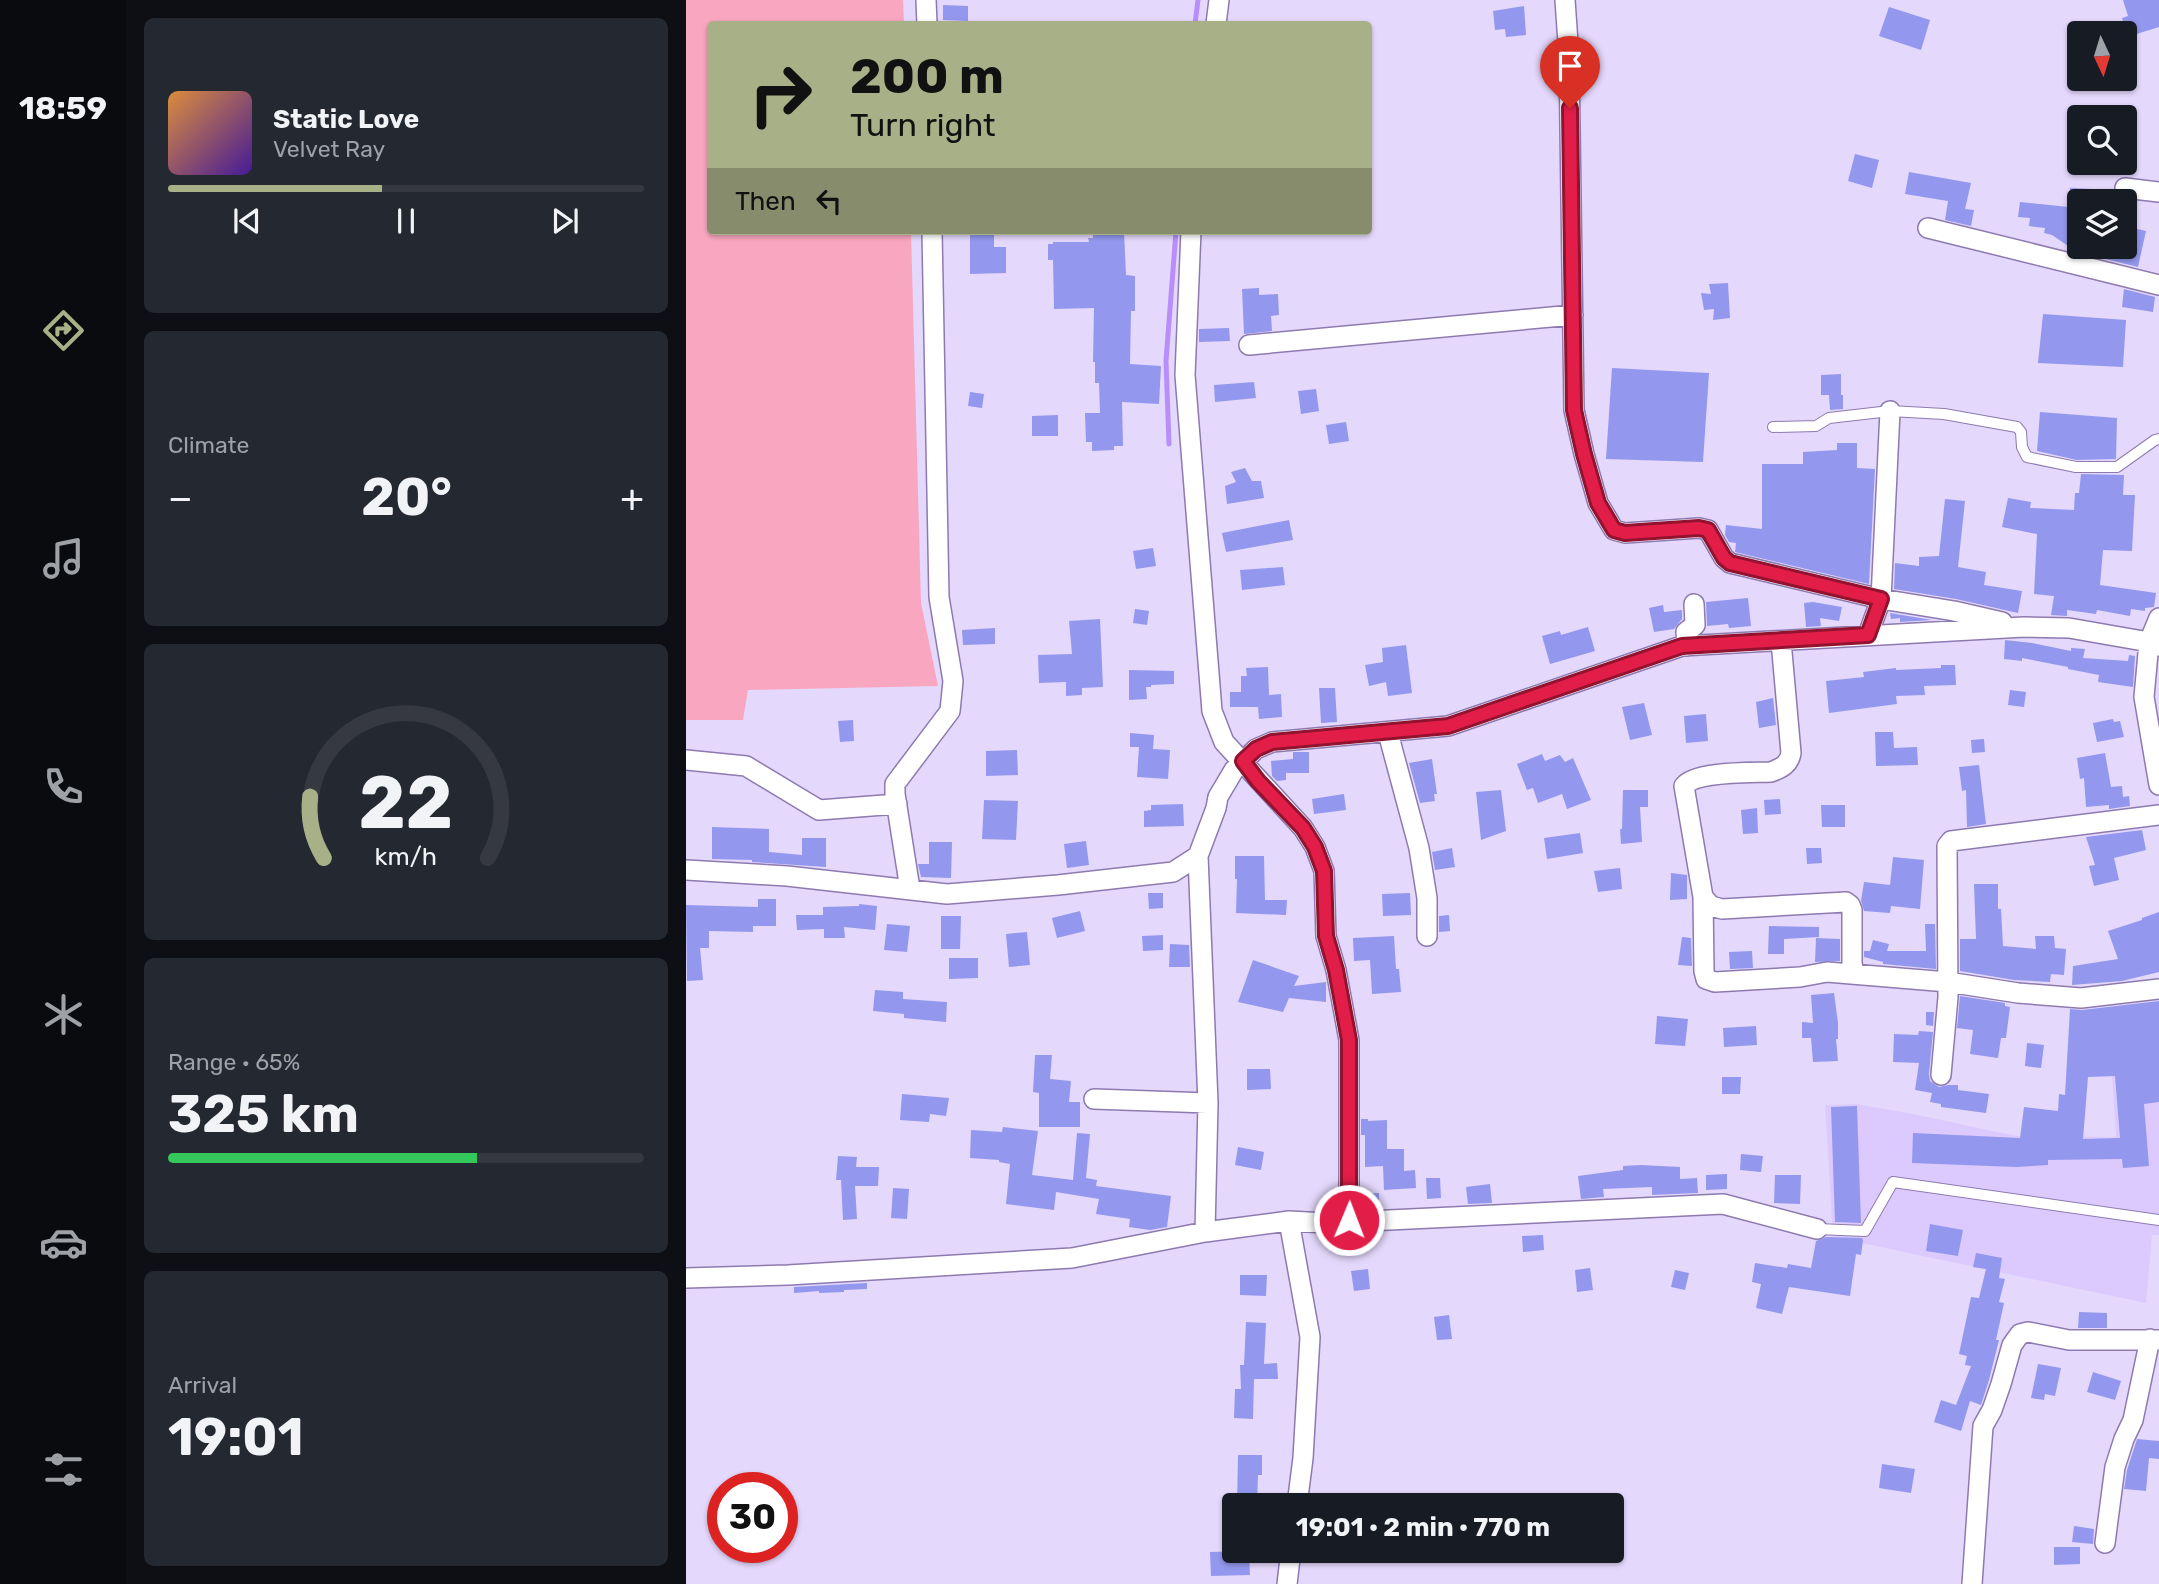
<!DOCTYPE html>
<meta charset="utf-8">
<style>
body{margin:0;font-family:Rubik,sans-serif;background:#242831;color:#f1f3f6;height:100vh;display:flex;flex-direction:column;font-size:26px;white-space:nowrap}
*{box-sizing:border-box;margin:0}
p{font-size:23px;color:#9ea1a6}
.icon{flex:none;width:38px;height:38px;fill:none;stroke:currentColor;stroke-width:2;stroke-linecap:round;stroke-linejoin:round}
.map{position:relative;flex:1;overflow:hidden}
.panel{display:flex;flex-direction:column;gap:18px;padding:18px;background:#0d0f14;width:560px}
.panel>*{flex:none}
.banner{position:absolute;left:21px;top:21px;width:665px;height:214px;border-radius:7px;box-shadow:0 2px 5px #0004;background:#a8b087;color:#111;overflow:hidden}
.needle{width:46px;rotate:176deg}
.controls{position:absolute;left:1381px;top:21px;display:grid;gap:14px}
.controls a{display:grid;place-items:center;width:70px;height:70px;border-radius:7px;background:#171b24;box-shadow:0 2px 5px #0004;font-size:35px}
.speed{position:absolute;left:21px;top:1472px;display:flex;gap:14px;font-size:35px;font-weight:700;text-align:center}
.speed>*{display:grid;place-content:center;width:91px;height:91px;border-radius:50%;background:#171b24;box-shadow:0 2px 5px #0004;line-height:1}
.speed .limit{border:10px solid #d22;background:#fff;color:#111}
.pin{position:absolute;display:grid;place-items:center;width:60px;height:60px;color:#fff;margin:-72px -30px;border-radius:50% 50% 50% 0;rotate:-45deg;box-shadow:0 0 7px #0007}
.pin .icon{rotate:45deg}
.me{position:absolute;width:77px;margin:-38px;rotate:1deg;stroke-linejoin:round;filter:drop-shadow(0 0 5px #0008)}
.turn{display:flex;align-items:center;gap:24px;height:147px;padding:0 28px;font-size:32px}
.turn .icon{width:91px;height:91px;stroke-width:2.5}
.turn b{display:block;font-size:49px;line-height:60px}
.then{display:flex;align-items:center;height:66px;padding:0 28px;background:#0003;gap:14px;font-size:26px}
.big{font-size:52px;font-weight:700;line-height:1.1}
.panel .widget{flex:1;display:flex;flex-direction:column;justify-content:center;gap:10px;min-width:0;padding:0 24px;border-radius:10px;background:#242831}
.panel .dial{align-items:center;gap:0}
.dial svg{height:182px;overflow:visible;fill:none;stroke:#363941;stroke-width:7;stroke-linecap:round;text-anchor:middle}
.dial text{fill:#f1f3f6;stroke:none}
.song{display:flex;align-items:center;gap:21px}
.cover{width:84px;height:84px;border-radius:10px;background:linear-gradient(135deg,hsl(30 70% 55%),hsl(260 70% 35%))}
.played{height:7px;border-radius:4px;background:linear-gradient(90deg,#a8b087 45%,#363941 45%)}
.keys{display:flex;justify-content:space-around;direction:ltr}
.heat{display:flex;justify-content:space-between;align-items:center;font-size:38px;direction:ltr}
.charge{height:10px;border-radius:5px;background:linear-gradient(90deg,#34c759 65%,#363941 0)}
.trip{position:absolute;left:536px;top:1493px;width:402px;height:70px;border-radius:7px;background:#171b24;box-shadow:0 2px 5px #0004;font-weight:700;line-height:70px;text-align:center}
main{display:flex;flex:1;min-height:0}
.dock{display:flex;flex-direction:column;width:126px;justify-content:space-around;align-items:center;background:#090b0e;color:#9ea1a6}
.dock .icon{width:49px;height:49px}
.dock .on{color:#a8b087}
.dock b{font-size:32px;color:#f1f3f6}
.map>svg:first-child{display:block}
</style>
<main>
<nav class="dock">
<b>18:59</b>
<svg class="icon on" aria-label="directions" viewBox="0 0 24 24"><path d="M12 3l9 9-9 9-9-9zM9 14v-3h6M13 9l2 2-2 2"/></svg>
<svg class="icon" aria-label="music" viewBox="0 0 24 24"><path d="M9 18V5l10-2v13"/><circle cx="6" cy="18" r="3"/><circle cx="16" cy="16" r="3"/></svg>
<svg class="icon" aria-label="phone" viewBox="0 0 24 24"><path d="M5 4h4l2 5-3 2q2 4 5 5l2-3 5 2v4C11 20 4 13 5 4z"/></svg>
<svg class="icon" aria-label="climate" viewBox="0 0 24 24"><path d="M12 3v18M4 7l16 10M4 17L20 7"/></svg>
<svg class="icon" aria-label="car" viewBox="0 0 24 24"><path d="M5 17H2v-5l4-1 3-4h7l3 4 3 1v5h-3M9 17h6M6 11h13"/><circle cx="7" cy="17" r="2"/><circle cx="17" cy="17" r="2"/></svg>
<svg class="icon" aria-label="filters" viewBox="0 0 24 24"><path d="M4 7h16M4 17h16"/><circle cx="9" cy="7" r="2"/><circle cx="15" cy="17" r="2"/></svg>
</nav>
<section class="panel">
<div class="widget">
<div class="song"><i class="cover"></i><div><b>Static Love</b><p>Velvet Ray</p></div></div>
<div class="played"></div>
<div class="keys"><svg class="icon" aria-label="previous" viewBox="0 0 24 24"><path d="M18 5L8 12l10 7zM5 5v14"/></svg><svg class="icon" aria-label="pause" viewBox="0 0 24 24"><path d="M8 5v14M16 5v14"/></svg><svg class="icon" aria-label="next" viewBox="0 0 24 24"><path d="M6 5l10 7-10 7zM19 5v14"/></svg></div>
</div>
<div class="widget"><p>Climate</p>
<div class="heat"><a>−</a><b class="big">20°</b><a>+</a></div>
</div>
<div class="widget dial"><svg viewBox="0 0 100 80">
<path d="M14 69A42 42 0 1 1 86 69"/>
<path d="M14 69A42 42 0 0 1 8 42" stroke="#a8b087"/>
<text x="50" y="56" font-size="32" font-weight="700">22</text>
<text x="50" y="72" font-size="11">km/h</text>
</svg></div>
<div class="widget"><p>Range · 65%</p><b class="big">325 km</b><div class="charge"></div></div>
<div class="widget"><p>Arrival</p><b class="big">19:01</b></div>
</section>
<div class="map">
<svg width="1473" height="1584" viewBox="0 0 1473 1584">
<rect width="100%" height="100%" fill="#e4d8fc"/>
<path fill="#dccaff" d="M1473,1069V1235H1466L1460,1303L1147,1237L1139,1105L1170,1104L1227,1114L1330,1136L1430,1137L1426,1076Z"/>
<path fill="#f9a7c0" d="M0,0H217L218,24H24V231H225L235,603L252,686L62,690L57,720H0Z"/>
<g fill="none" stroke-linecap="round" stroke-linejoin="round">
<path stroke="#b88efa" stroke-width="5" d="M509,24L512,0
M483,444L480,361L490,231"/>
</g>
<path fill="#9398ee" fill-rule="evenodd" d="M1437,0H1473V27L1441,37L1436,18L1442,16Z
M257,5L282,6V21L257,20Z
M838,6L840,35L820,37L819,29L809,30L807,11Z
M1203,7L1244,20L1235,50L1193,36Z
M1169,154L1193,160L1186,188L1162,181Z
M1223,172L1285,183L1279,209L1288,210L1285,226L1259,220L1262,201L1219,194Z
M1384,188L1427,190L1432,201H1384Z
M1334,202L1393,208V247H1438V226L1460,231L1452,267L1391,252L1366,235L1358,233L1359,228L1343,226L1344,218L1332,217Z
M284,231H308V247H320V273L284,274Z
M438,232L440,275L449,276V311H445L444,364L475,366L473,404L436,402L437,446H428V450L406,451V442H400L399,413H414L413,383H409V362H407L408,308L368,309L367,260H362V244H367V242H403L402,238H407V234Z
M1042,283L1044,318L1027,320L1028,309L1018,310L1015,293L1025,294L1023,284Z
M573,288V295L592,294L593,315L585,316L586,331L558,334L556,289Z
M1438,289L1469,297L1467,312L1436,307Z
M1357,314L1440,320L1437,367L1352,363Z
M543,328L544,341L513,342V329Z
M926,368L1023,373L1017,462L920,459Z
M1155,374V395H1135V375Z
M568,382L570,398L529,402L528,385Z
M630,389L633,411L615,414L612,391Z
M284,392L298,394L296,408L282,406Z
M1143,395H1157V409L1144,410Z
M1354,412L1431,418L1430,459L1391,460L1351,451Z
M372,415V436H346V416Z
M660,422L663,441L643,444L640,425Z
M1151,443H1171V468L1189,469L1183,584L1049,552L1050,543L1043,542L1039,535L1040,525L1076,529V464H1117V452L1151,450Z
M559,468L566,481H575L578,498L541,504L539,486L550,482L545,472Z
M1395,474L1438,475L1437,495H1449L1446,551L1417,550L1414,585L1470,593L1468,607L1459,608V611L1445,609L1444,616L1411,610L1410,614L1381,610V616L1365,615L1368,596L1348,594L1351,534L1316,527L1322,498L1345,502L1344,508L1388,510L1389,493H1393Z
M1259,499L1279,501L1272,567L1300,572L1298,585L1336,591L1332,613L1270,599L1208,589L1209,563L1233,566V557L1253,556Z
M603,520L607,540L540,552L536,533Z
M467,548L470,566L450,569L447,551Z
M597,567L599,585L556,590L554,570Z
M1062,598L1065,626L1043,628L1042,624L1021,626L1020,602Z
M1127,602L1156,607L1153,621L1134,618L1135,626L1120,627L1118,603Z
M977,605L978,612L996,610V619L988,629L968,632L963,608Z
M449,609L463,611L461,625L447,623Z
M1204,613L1246,620L1214,622V618L1205,619Z
M414,619L417,687L396,688V695L380,696V682L353,683L352,655L386,654L383,621Z
M902,627L909,651L864,664L856,636L874,631L875,635Z
M309,628V644L277,645L276,630Z
M1319,640L1346,643L1385,651V648L1399,649L1397,658L1442,661L1443,655L1449,656L1447,687L1412,682L1413,675L1382,669V667L1336,658V661L1318,659Z
M720,645L726,693L702,696L700,682L683,686L679,665L697,662L696,648Z
M1255,665H1269L1270,685L1238,686L1239,695L1210,696L1211,704L1143,713L1140,681L1178,677L1177,672L1210,668V670L1255,668Z
M582,667L583,695L595,694L596,717L573,719L572,707H544V692H555V676H561L560,668Z
M443,670L488,671V684L465,685V687H460L461,699L443,700Z
M633,688H649L651,722L635,723Z
M1324,690L1340,692L1338,707L1322,705Z
M1087,698L1090,725L1073,728L1070,702Z
M958,703L966,735L944,740L936,707Z
M1020,714L1022,741L1000,743L998,716Z
M1427,719L1428,722L1434,721L1438,737L1411,742L1407,723Z
M167,720L168,741L154,742L152,721Z
M1189,732H1207L1208,748L1231,747L1232,765L1190,766Z
M444,733L468,735L467,749L484,750L482,779L451,777L453,747H444Z
M1298,739L1299,752L1286,753L1285,740Z
M331,750L332,775L300,776V751Z
M607,752H623V773H600V780L591,781L586,776L585,761L607,759Z
M1419,753L1425,787L1436,786L1437,797L1443,796L1444,806L1423,809V805L1400,807L1398,778L1394,779L1391,758Z
M856,754L859,761L874,755L879,762L887,758L905,800L881,809L876,794L852,803L847,788L841,790L831,764Z
M746,759L751,794H748L749,801L734,803L723,763Z
M1293,765L1300,824L1281,827L1280,790L1276,791L1273,767Z
M815,790L820,831L795,840L790,792Z
M937,790H962V807H954L956,842L935,844L934,829H936Z
M658,794L660,810L628,814L626,799Z
M1094,799L1095,814L1079,815L1078,800Z
M298,800L332,801L330,840L296,839Z
M497,804L498,826L458,827V811L465,810V805Z
M1135,805H1159V827H1136Z
M1071,808L1072,833L1057,834L1055,810Z
M26,827L83,829V852L116,855V838H140V867L66,862V860L26,859Z
M1456,830L1460,850L1428,858L1433,880L1408,886L1403,866L1409,865L1400,837Z
M894,833L897,853L861,859L858,838Z
M400,841L403,865L381,868L378,844Z
M243,842H266L265,878L235,877L232,864H243Z
M766,848L769,867L749,870L746,852Z
M1120,848H1135L1136,863L1121,864Z
M549,856H578L579,900H601L600,915L550,913L551,879H549Z
M1207,857L1238,860L1234,909L1205,906L1204,913L1178,911L1175,901L1178,882L1204,885Z
M934,868L936,889L912,892L908,871Z
M985,873L1001,875V899L984,900Z
M1288,884H1312V909H1315L1317,946L1350,949L1349,936H1368L1369,948L1380,949L1378,975L1365,974L1364,982L1328,980L1274,971V939H1290Z
M462,893H477V908L463,909Z
M724,893L725,915L697,916L696,894Z
M72,899H90V926H67V932L23,931V948H14L17,980L1,981L0,905L72,907Z
M173,904L191,906L189,930L158,927L159,938H138V929L111,930L110,915H137V907L173,906Z
M394,911L399,931L371,938L366,918Z
M1473,912V972L1436,981L1386,985L1387,966L1432,959L1422,931L1456,920V918Z
M763,915L764,931L753,932V916Z
M255,916H275L274,949H255Z
M201,924L224,926L221,952L198,950Z
M1239,924H1249L1250,969L1197,964V962L1178,957V951H1184L1187,940L1203,944L1201,951H1240Z
M1083,926L1133,927V937L1098,939V954H1082Z
M341,932L344,965L323,967L320,934Z
M477,935V950L457,951L456,936Z
M708,936L710,969H713L715,992L686,994L684,960L668,961L667,938Z
M996,937L1005,938L1006,966L992,965Z
M1130,938L1154,939V961L1129,962Z
M484,944L503,945L504,967H483Z
M1066,951L1067,968L1044,969L1043,952Z
M263,958H292V978L263,979Z
M567,960L613,976L608,986L640,982V1002L603,998L597,1012L552,1002Z
M189,990L217,992V999L261,1002L260,1022L218,1018V1014L187,1011Z
M1148,993L1152,1023V1039H1150L1152,1061L1127,1062L1125,1038H1116V1022L1127,1023L1125,995Z
M1274,996L1319,1003V1006L1324,1007L1320,1038H1315L1312,1058L1284,1054L1287,1030L1271,1028Z
M1473,1001V1102L1458,1104L1463,1166L1437,1168L1436,1159L1362,1160V1165L1330,1167L1226,1163L1227,1133L1334,1138L1338,1107L1372,1111L1373,1094L1379,1095L1384,1009L1396,1010ZM1429,1076L1434,1138L1397,1139L1402,1077Z
M1240,1012H1248L1247,1026L1240,1025Z
M971,1016L1002,1019L999,1046L969,1044Z
M1070,1026L1071,1045L1038,1047L1037,1028Z
M1233,1031L1247,1032L1243,1074L1244,1081L1253,1087L1262,1085H1272V1090L1303,1094L1300,1113L1255,1107V1104L1244,1102L1246,1093L1229,1090L1233,1063L1207,1062L1208,1034L1232,1035Z
M1341,1043L1358,1045L1355,1068L1339,1066Z
M349,1055H366L364,1079L385,1081L383,1102H394V1127H353V1093L347,1092Z
M561,1069H584L585,1089L561,1090Z
M1036,1077H1055L1054,1094H1036Z
M216,1094L263,1098L260,1116L244,1114L243,1122L214,1120Z
M1171,1106L1175,1223L1149,1222L1145,1107Z
M675,1119H682V1121L701,1120V1149H718V1171L729,1170L730,1188L698,1190L697,1166L679,1167V1135H675Z
M317,1127L352,1131L346,1175L387,1180L391,1133L404,1134L400,1178L411,1180L410,1186L485,1196L481,1227L464,1230L443,1227L444,1219L410,1214L413,1199L370,1192L368,1210L320,1204L324,1164L313,1162V1160L284,1158L285,1130L316,1132Z
M552,1147L578,1152L575,1170L549,1165Z
M1055,1154L1077,1156L1075,1172L1054,1170Z
M152,1156L171,1157L170,1167H193L192,1186H169L171,1219L157,1220L155,1180H150Z
M955,1165L994,1167V1179L1011,1178L1012,1193L966,1195V1187L917,1189L918,1197L895,1199L892,1176L937,1170V1166Z
M1041,1174V1189L1020,1190V1175Z
M1089,1175H1115L1114,1204L1088,1203Z
M740,1178H754L755,1198L741,1199Z
M804,1184L806,1203L782,1204L780,1187Z
M207,1188L223,1189L221,1219L205,1218Z
M693,1193V1208L675,1209V1194Z
M1244,1224L1277,1230L1272,1256L1240,1251Z
M857,1235L858,1250L837,1252L836,1236Z
M1140,1237L1176,1238L1177,1240L1175,1255L1170,1254L1164,1296L1103,1287L1096,1314L1070,1308L1075,1284L1066,1282L1069,1263L1101,1268L1102,1264L1125,1268L1130,1241Z
M1290,1253L1316,1258L1313,1278L1319,1279L1313,1302L1318,1303L1310,1340H1313L1303,1380L1295,1405L1284,1401L1275,1431L1248,1422L1255,1400L1270,1405L1285,1366L1279,1365L1281,1356L1273,1354L1285,1297L1293,1298L1300,1269L1287,1267Z
M904,1268L907,1290L891,1292L889,1270Z
M682,1269L684,1289L668,1291L665,1271Z
M989,1270L1003,1273L999,1290L985,1287Z
M554,1275H581L580,1296L554,1295Z
M181,1283V1289L158,1290V1292L133,1293V1291L108,1293V1287Z
M1393,1312L1421,1313V1328H1392Z
M763,1315L766,1339L751,1340L748,1317Z
M560,1322L580,1323L578,1364L591,1363L592,1379H568L567,1419L548,1418L549,1389H555L554,1365H558Z
M1352,1364L1375,1368L1369,1396L1359,1394L1358,1400L1345,1398Z
M1407,1372L1435,1381L1429,1400L1401,1392Z
M1451,1439L1473,1441V1459L1463,1458L1460,1491L1438,1489L1441,1470Z
M552,1455H576V1475H572L571,1505H551Z
M1196,1464L1229,1469L1225,1493L1193,1488Z
M1388,1526L1408,1529L1407,1544L1386,1542Z
M1368,1547H1394V1564L1368,1565Z
M563,1551L564,1575L525,1576L524,1552Z"/>
<g fill="none" stroke-linecap="round" stroke-linejoin="round">
<defs>
<path id="service" d="M1087,427L1130,426L1143,418L1204,411L1258,414L1331,427L1335,432L1336,447L1341,457L1390,467H1431L1469,440L1473,439
M1131,1229L1179,1231L1207,1182L1473,1220"/>
<path id="minor" d="M240,0L241,24
M879,0L883,57L888,410L898,454L912,503L928,530L939,533L1013,528L1022,530L1038,558L1044,563L1195,599L1268,611L1316,622
M530,24L533,0
M1439,188L1473,192
M1242,228L1473,285
M505,231L499,375L526,711L538,742L617,828L629,847L638,871L640,936L650,970L663,1040V1220
M563,345L887,315
M1473,618L1463,642L1458,697L1473,785
M1182,635L1195,599L1204,411
M1095,641L1105,753C1103,765 1095,768 1085,772C1065,773 1010,771 998,786L1017,897L1018,971L1020,979L1029,982L1114,977L1141,972L1262,982L1332,993L1395,998L1473,989
M1001,646L1000,632L1009,625L1008,604
M702,733L733,848L741,898V936
M0,760L60,766L133,810L211,804
M512,856L522,1103L519,1232
M0,870L101,876L261,894L372,885L487,872L512,856L530,808L532,797L548,770L570,749L586,742L762,726L996,646L1338,627L1383,628L1463,642L1473,646
M224,889L209,794V784L264,711L267,681L253,597L246,231
M1017,897L1025,906L1036,909L1160,902L1164,905L1166,910V963L1168,974
M1255,1075L1262,997L1261,846L1265,841L1473,815
M408,1099L522,1103
M603,1221L624,1337L617,1458L611,1505
M0,1278L102,1275L386,1258L519,1232L603,1221L640,1223L1037,1204L1131,1229
M1419,1543L1429,1467L1438,1439L1447,1420L1464,1339
M601,1584L605,1550
M1286,1584L1297,1426L1306,1410L1315,1384L1326,1345L1334,1334L1342,1332L1383,1340H1473"/>
</defs>
<use href="#service" stroke="#8d7ab0" stroke-width="12"/>
<use href="#minor" stroke="#8d7ab0" stroke-width="22"/>
<use href="#service" stroke="#fff" stroke-width="10"/>
<use href="#minor" stroke="#fff" stroke-width="19"/>
</g>
<g fill="none" stroke-linecap="round" stroke-linejoin="round">
<defs>
<path id="route" d="M663,1220V1040L650,970L640,936L638,871L629,847L617,828L572,781L557,761L570,749L586,742L762,726L996,646L1182,635L1195,599L1044,563L1038,558L1022,530L1013,528L939,533L928,530L912,503L898,454L888,410L884,108"/>
</defs>
<use href="#route" stroke="#92132f" stroke-width="18"/>
<use href="#route" stroke="#e11d48" stroke-width="12"/>
</g>
</svg>
<div class="controls">
<a><svg class="needle" viewBox="-14 -14 28 28"><path d="M0-13l5 13h-10z" fill="#e53935"/><path d="M0 13l5-13h-10z" fill="#9ea1a6"/></svg></a>
<a><svg class="icon" aria-label="search" viewBox="0 0 24 24"><circle cx="10" cy="10" r="6"/><path d="M15 15l6 6"/></svg></a>
<a><svg class="icon" aria-label="layers" viewBox="0 0 24 24"><path d="M12 4l9 5-9 5-9-5zM3 14l9 5 9-5"/></svg></a>
</div>
<div class="speed"><div class="limit">30</div></div>
<div class="pin" style="left:884px;top:108px;background:#d93025"><svg class="icon" aria-label="arrive" viewBox="0 0 24 24"><path d="M6 21V4h12l-3 4 3 4H6"/></svg></div>
<svg class="me" style="left:663px;top:1220px" viewBox="-20 -20 40 40"><circle r="17" fill="#e11d48" stroke="#fff" stroke-width="3"/><path d="M0-11L8 9 0 5-8 9z" fill="#fff"/></svg>
<div class="trip">19:01 · 2 min · 770 m</div>
<div class="banner">
<div class="turn"><svg class="icon" aria-label="right" viewBox="0 0 24 24"><path d="M7 20v-9h11M14 6l5 5-5 5"/></svg><div><b>200 m</b>Turn right</div></div>
<div class="then">Then<svg class="icon" aria-label="left" viewBox="0 0 24 24"><path d="M17 20v-9H6M10 6l-5 5 5 5"/></svg></div>
</div>
</div>
</main>
